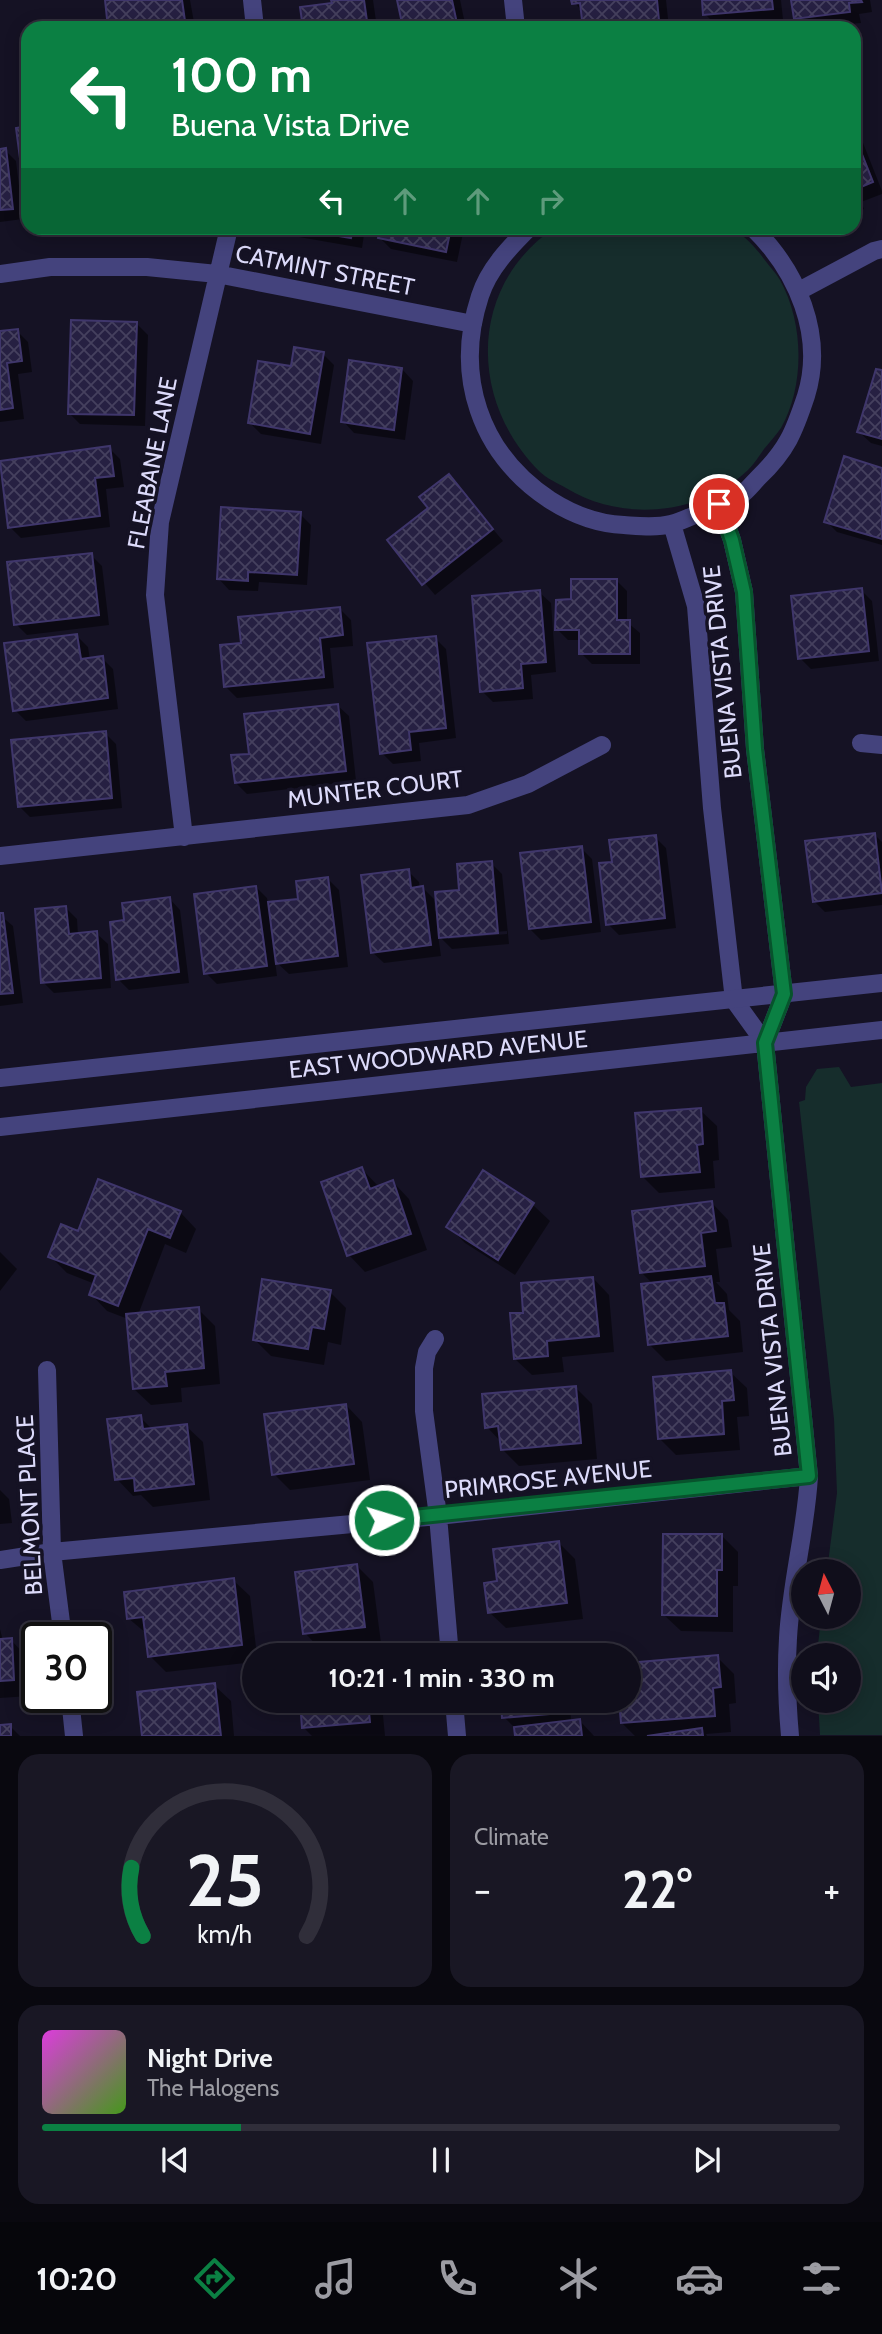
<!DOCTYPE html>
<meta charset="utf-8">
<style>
body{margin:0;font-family:Cabin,sans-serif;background:#191724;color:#f1f3f6;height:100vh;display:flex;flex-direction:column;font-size:26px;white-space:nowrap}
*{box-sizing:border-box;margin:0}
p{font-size:23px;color:#9c9ca3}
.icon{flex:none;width:38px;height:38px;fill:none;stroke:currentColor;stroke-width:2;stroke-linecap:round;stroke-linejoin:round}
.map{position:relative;height:1736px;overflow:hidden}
.drawer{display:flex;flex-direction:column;gap:18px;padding:18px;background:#09080f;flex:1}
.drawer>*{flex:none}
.guide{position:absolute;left:21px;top:21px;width:840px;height:214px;border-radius:21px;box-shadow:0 4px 18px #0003,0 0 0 2px #302e3a;background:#0b8043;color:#fff;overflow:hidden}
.needle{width:46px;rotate:354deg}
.controls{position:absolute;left:791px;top:1559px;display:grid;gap:14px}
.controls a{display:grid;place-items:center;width:70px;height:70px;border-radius:50%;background:#100e1b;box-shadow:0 4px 18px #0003,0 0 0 2px #302e3a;font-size:35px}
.speed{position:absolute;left:21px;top:1622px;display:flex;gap:14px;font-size:35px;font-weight:700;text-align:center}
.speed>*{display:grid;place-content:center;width:91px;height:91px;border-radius:50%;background:#100e1b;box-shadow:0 4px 18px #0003,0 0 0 2px #302e3a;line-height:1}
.speed .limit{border:4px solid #111;border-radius:10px;background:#fff;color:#111}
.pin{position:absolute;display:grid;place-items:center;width:60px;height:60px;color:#fff;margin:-30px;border:4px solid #fff;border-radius:50%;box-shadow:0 2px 7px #0007}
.me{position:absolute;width:77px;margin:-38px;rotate:85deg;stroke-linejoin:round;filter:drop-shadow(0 0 5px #0008)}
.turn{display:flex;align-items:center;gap:24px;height:147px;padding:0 35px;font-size:32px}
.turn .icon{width:91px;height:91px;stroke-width:2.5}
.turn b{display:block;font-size:49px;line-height:60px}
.lanes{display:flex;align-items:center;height:66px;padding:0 35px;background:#0003;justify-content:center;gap:35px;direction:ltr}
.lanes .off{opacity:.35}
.big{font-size:52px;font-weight:700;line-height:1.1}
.drawer .card{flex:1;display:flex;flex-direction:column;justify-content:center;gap:10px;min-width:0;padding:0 24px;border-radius:21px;background:#191724}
.drawer .dial{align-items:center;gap:0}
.dial svg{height:182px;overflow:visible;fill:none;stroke:#302e3a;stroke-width:7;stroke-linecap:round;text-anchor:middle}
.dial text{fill:#f1f3f6;stroke:none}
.song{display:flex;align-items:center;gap:21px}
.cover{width:84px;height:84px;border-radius:10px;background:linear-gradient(135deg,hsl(300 70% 55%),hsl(100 70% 35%))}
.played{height:7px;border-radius:4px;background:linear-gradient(90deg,#0b8043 25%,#302e3a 25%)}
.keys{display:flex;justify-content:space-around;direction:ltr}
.heat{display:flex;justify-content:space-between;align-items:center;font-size:38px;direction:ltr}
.drawer .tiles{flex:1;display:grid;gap:18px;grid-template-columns:1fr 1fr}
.card:last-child{grid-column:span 2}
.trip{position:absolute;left:242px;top:1643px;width:399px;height:70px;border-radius:35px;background:#100e1b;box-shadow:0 4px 18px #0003,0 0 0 2px #302e3a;font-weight:700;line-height:70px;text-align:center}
.dock{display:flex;height:112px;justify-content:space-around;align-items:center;background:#06060b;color:#9c9ca3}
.dock .icon{width:49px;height:49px}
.dock .on{color:#0b8043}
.dock b{font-size:32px;color:#f1f3f6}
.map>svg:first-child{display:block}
</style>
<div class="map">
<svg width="882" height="1736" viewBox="0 0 882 1736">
<defs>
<pattern id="building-cross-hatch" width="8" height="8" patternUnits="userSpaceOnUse" patternTransform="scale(1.75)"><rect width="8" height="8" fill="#262042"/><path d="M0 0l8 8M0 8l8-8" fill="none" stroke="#45405e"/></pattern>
</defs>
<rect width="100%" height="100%" fill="#151224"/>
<path fill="#162d2c" d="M554,228C597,227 639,228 681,228C696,228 715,224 729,228C740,230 758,250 764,259C769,266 776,273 780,280C804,323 805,385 781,428C776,435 770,442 764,449C759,456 754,464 748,470C700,516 621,522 566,488C557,483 546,478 539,471C469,401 468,287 554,228Z
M839,1067L851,1087L882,1083V1735H820L818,1701H849V1656L817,1655L821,1617H849V1572L827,1571L837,1493L834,1419L799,1102L805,1100L806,1087L817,1069Z"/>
<path fill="#0007" fill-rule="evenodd" d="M106,0H190L195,28H110Z
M333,0H373L377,28H304L333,4Z
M398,0H460L466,28H404Z
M573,0H666L669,28H585L583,13Z
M704,0H781L783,20L716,25L705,14Z
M793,0H870L872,12L859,14L861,23L806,28L795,18Z
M854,120L882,191V194L861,202L864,209L854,213Z
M5,150L16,161L23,219L0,222V151Z
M290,228H365L362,248L299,237Z
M382,228H464L457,262L391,249L380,238Z
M137,324L148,335L145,426L80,424L69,413Z
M17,331L28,342L32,372L18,374L24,419L0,422V333Z
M323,354L334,365L321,444L261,434L250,423L292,368Z
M402,369L413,381L405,440L354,433L343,421Z
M882,372V446L871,443L859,432Z
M109,448L120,459L124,487L106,489L110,527L21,538L10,527Z
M882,470V545L837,532L826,521Z
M448,476L503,541L435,595L389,541L430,508Z
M300,514L311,525L307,585L259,582L258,591L229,590L218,578Z
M91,555L102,566L109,625L27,635L16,624Z
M616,580L627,591V622L640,633V664H592L581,653V640H568L557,629L572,601Z
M861,590L872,601L879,661L811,669L800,658Z
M539,592L551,603L556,672L531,675L533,699L493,702L482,691Z
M340,609L351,620L353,646L330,648L334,688L237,698L226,687L243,645Z
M77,636L88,647L90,660L102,658L113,669L118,709L26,721L15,710Z
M435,638L446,649L456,738L419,743L421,761L393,764L382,753Z
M337,705L349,716L356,781L247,794L236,783L251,755Z
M105,733L116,744L122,808L30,817L19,806Z
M874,834L882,842V905L825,912L814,901Z
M655,837L666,848L676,928L619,935L608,924L614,863Z
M581,848L592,859L601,932L541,940L530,929Z
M491,863L502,874L509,944L452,949L438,935L441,956L384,963L372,952L408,871L419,882L420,889L423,888L434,899L435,911L461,891ZM507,931V934L448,939V936Z
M328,879L339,890L348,967L289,974L275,961L277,976L217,984L206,973L256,887L267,898L268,904L300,900Z
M169,898L180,910L189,983L129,990L118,979L126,922Z
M66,908L77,919L78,935L96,933L108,944L111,988L54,993L43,982Z
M0,915L13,926L23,1003L0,1006Z
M700,1110L717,1126L719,1160L713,1161L715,1188L659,1193L642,1176Z
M362,1169L379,1187L393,1182L409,1199L427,1250L365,1272L349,1255Z
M483,1173L533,1205L550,1221L515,1275L465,1243L449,1227Z
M712,1203L728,1220L732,1247L716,1249L720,1282H716L727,1294L729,1310L740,1321L743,1352L666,1361L649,1344L653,1284L641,1272Z
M180,1212L196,1229L186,1253L165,1244L138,1315L198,1309L215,1326L220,1384L181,1388L182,1402L151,1405L134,1389L128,1319L107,1311L91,1294L95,1284L67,1273L50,1256L79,1233Z
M0,1252L17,1269L0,1291Z
M593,1278L609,1295L614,1352L562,1357L564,1372L532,1375L515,1359L525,1314Z
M330,1292L346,1308L341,1345L328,1342L324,1365L271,1356L255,1340Z
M730,1372L747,1388L749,1416L737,1417L740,1450L676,1455L660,1439Z
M576,1388L592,1404L597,1459L519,1466L502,1449L501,1442L487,1427Z
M346,1405L362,1422L370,1480L290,1490L274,1474Z
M140,1417L153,1430L186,1426L203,1442L210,1500L153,1507L141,1495L133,1496L117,1479Z
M0,1490L9,1499L12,1523L0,1524Z
M721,1535L738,1552V1586H733V1632L681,1631L664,1615Z
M558,1542L575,1559L583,1619L506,1628L489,1612L499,1583Z
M357,1566L373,1582L381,1643L321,1650L305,1633Z
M233,1580L250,1596L257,1656H254V1662L166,1672L150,1656L147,1634L128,1618Z
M0,1629L3,1641L11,1640L27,1657L30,1696L0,1698Z
M717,1657L734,1674L736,1703L729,1704L731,1732L706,1734L707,1736H635L622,1723L620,1701H628Z
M214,1685L231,1701L234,1736H143Z
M302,1701H396L397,1703L382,1705L385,1736H312L304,1728Z
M503,1701H570L571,1722L580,1721L594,1736H517L515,1728L504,1717Z
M0,1726H10L20,1736H0Z"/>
<path fill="url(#building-cross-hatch)" stroke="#3f366b" stroke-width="2" d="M105,0H182L186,28H108Z
M331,0H364L368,28H303L300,7L332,3Z
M397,0H452L458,28H403Z
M571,0H657L659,20L583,28L580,3L572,4Z
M702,0H772L773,9L703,15Z
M791,0H861L862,2L849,3L850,12L794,19Z
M28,126V203L26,204L16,128Z
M854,134L873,182L854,190Z
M6,148L13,209L0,210V149Z
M292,228H353L351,238Z
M380,228H451L446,252L378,238Z
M71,320L137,322L134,415L68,414Z
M18,329L22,361L7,363L13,408L0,410V331Z
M294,347L324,352L310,434L248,423L258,361L291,366Z
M349,360L402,368L394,430L341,422Z
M876,369L882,370V439L857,432Z
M110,446L114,476L95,478L100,516L8,528L0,461Z
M844,456L882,468V539L824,522Z
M449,474L493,529L422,585L387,540L428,508L419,497Z
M221,507L301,512L297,575L248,572V581L217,579Z
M92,553L99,615L14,625L7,562Z
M571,579H617V620H630V654H579V630H555L556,600L571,599Z
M862,588L869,651L798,659L791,596Z
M540,590L546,662L521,664L523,688L480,692L472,596Z
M340,607L343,635L320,638L324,677L224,687L220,645L241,643L238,617Z
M77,634L81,659L103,656L108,698L13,711L4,643Z
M436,636L446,728L409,732L411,750L380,754L367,643Z
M338,704L346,771L235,783L231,755L249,754L244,714Z
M106,731L112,798L18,807L11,740Z
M875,833L882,893L813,902L805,841Z
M656,835L665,918L606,925L599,863L612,862L609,840Z
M582,846L591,922L529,929L520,853Z
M492,861L498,933L439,938L435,892L459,890L457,864Z
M409,869L411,888L423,886L431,945L371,953L361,875Z
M328,877L338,956L276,964L268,902L298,899L296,881Z
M256,886L267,966L204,974L194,894Z
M170,897L179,972L116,980L110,922L124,920L122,903Z
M66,906L69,934L97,931L101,978L41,983L35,909Z
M0,913H3L13,993L0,994Z
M701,1108L703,1144L697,1145L700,1172L641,1177L635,1113Z
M362,1167L370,1189L393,1180L411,1234L347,1256L321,1182Z
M483,1170L534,1203L498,1260L446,1227Z
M98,1179L181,1211L170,1238L148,1229L118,1306L89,1295L96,1275L48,1257L61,1224L78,1231Z
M712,1201L716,1231L701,1233L705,1266L640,1273L632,1211Z
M711,1276L715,1303H724L728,1336L648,1345L641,1284Z
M593,1277L599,1336L547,1341L548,1356L514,1359L510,1313H523L521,1283Z
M262,1279L331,1290L324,1329L312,1327L308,1349L253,1340Z
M199,1307L204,1368L165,1372L167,1386L133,1389L126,1314Z
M731,1370L734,1400L722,1401L724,1434L658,1439L653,1377Z
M576,1386L581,1443L501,1450L498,1426L485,1428L482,1394Z
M346,1404L354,1464L272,1475L264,1414Z
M141,1415L143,1429L187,1424L194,1484L135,1491L134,1478L115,1480L107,1419Z
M663,1534H722V1570H717V1616L662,1615Z
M559,1541L567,1603L488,1613L484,1583L497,1581L493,1549Z
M357,1564L365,1627L303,1634L295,1572Z
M234,1578L242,1645L148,1657L143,1617L127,1619L124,1592Z
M12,1638L14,1680L0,1681V1639Z
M718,1655L721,1687L713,1688L715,1716L621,1723L619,1701H628V1663Z
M215,1683L221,1736H142L137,1692Z
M300,1701H368L370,1722L302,1728Z
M501,1701H560L561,1713L502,1718Z
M580,1719L582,1736H515L514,1727Z
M11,1724V1736H0V1725Z
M702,1728L703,1736H647Z"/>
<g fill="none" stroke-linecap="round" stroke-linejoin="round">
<path stroke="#44437d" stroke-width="18" d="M252,0L255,28
M513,0L516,28
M529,228C510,247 489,268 480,296C454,375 479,453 550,500C572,514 597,524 624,525C639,526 656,528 671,524C683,521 694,515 706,510C716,505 730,502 740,496C747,491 753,483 759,477C787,450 794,432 806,396C825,335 797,271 753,228
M0,274L50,267H147L217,274L473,324
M799,291L874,251L882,249
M719,504L732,540L744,592L755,749L784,994L765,1043
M672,524L696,606L712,808L734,1000L765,1043
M861,743L882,745
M184,837L155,595L160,522L229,228
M0,856L468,805L528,784L602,745
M435,1339L427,1352L424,1368V1411L438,1516L450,1656
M47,1370L52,1552L63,1638
M0,1560L52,1552L438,1516L809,1476
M70,1698L74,1736
M454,1701L457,1736"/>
<path stroke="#44437d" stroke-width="18" d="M765,1043L809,1476C806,1530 791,1583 788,1638C786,1670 787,1703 790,1736
M0,1078L882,983
M0,1127L882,1030"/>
</g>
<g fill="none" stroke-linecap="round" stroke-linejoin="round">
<defs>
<path id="route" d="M384,1520L809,1476L765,1043L784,994L755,749L744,592L732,540L719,504"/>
</defs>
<use href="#route" stroke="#07532c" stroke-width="18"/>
<use href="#route" stroke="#0b8043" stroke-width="12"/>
</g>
<g text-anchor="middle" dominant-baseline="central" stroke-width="7" stroke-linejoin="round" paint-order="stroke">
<g font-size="24" fill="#dcdafa" stroke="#151224">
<text transform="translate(325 270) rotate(11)">CATMINT STREET</text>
<text transform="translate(152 463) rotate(-79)">FLEABANE LANE</text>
<text transform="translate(722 672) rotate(-96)">BUENA VISTA DRIVE</text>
<text transform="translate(375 789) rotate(-7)">MUNTER COURT</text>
<text transform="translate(438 1054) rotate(-6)">EAST WOODWARD AVENUE</text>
<text transform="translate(772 1350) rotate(-96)">BUENA VISTA DRIVE</text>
<text transform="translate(548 1479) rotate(-6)">PRIMROSE AVENUE</text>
<text transform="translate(29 1505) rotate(-93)">BELMONT PLACE</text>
</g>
</g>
</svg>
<div class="controls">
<a><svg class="needle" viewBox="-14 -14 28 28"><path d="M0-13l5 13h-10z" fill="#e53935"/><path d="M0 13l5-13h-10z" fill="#9c9ca3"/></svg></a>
<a><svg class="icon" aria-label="sound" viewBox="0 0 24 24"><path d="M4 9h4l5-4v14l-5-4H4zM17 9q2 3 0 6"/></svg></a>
</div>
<div class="speed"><div class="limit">30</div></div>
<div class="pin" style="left:719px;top:504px;background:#d93025"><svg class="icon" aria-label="arrive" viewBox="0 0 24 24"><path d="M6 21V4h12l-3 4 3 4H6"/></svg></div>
<svg class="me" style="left:384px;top:1520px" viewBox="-20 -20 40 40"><circle r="17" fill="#0b8043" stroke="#fff" stroke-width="3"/><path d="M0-11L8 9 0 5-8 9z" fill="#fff"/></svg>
<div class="trip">10:21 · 1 min · 330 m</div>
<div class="guide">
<div class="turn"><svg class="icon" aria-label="left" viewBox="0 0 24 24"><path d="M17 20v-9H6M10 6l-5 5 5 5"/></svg><div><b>100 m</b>Buena Vista Drive</div></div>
<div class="lanes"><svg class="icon" aria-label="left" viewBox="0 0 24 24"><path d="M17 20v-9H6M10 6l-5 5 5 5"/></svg><svg class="icon off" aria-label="ahead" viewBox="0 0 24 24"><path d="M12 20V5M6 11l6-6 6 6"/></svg><svg class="icon off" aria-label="ahead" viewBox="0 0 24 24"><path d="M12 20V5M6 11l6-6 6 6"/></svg><svg class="icon off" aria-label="right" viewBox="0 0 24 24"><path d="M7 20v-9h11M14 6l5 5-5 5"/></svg></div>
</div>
</div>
<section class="drawer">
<div class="tiles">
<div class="card dial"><svg viewBox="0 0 100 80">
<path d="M14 69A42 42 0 1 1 86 69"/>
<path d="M14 69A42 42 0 0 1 9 39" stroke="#0b8043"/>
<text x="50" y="56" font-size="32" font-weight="700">25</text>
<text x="50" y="72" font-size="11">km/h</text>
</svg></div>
<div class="card"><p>Climate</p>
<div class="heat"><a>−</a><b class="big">22°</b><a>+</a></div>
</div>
<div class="card">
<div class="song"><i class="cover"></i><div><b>Night Drive</b><p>The Halogens</p></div></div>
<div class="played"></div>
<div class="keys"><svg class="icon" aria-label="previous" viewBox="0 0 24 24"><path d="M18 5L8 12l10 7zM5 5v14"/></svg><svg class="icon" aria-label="pause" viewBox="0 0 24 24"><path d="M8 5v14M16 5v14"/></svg><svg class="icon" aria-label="next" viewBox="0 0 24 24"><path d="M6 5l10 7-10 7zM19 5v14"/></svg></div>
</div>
</div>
</section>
<nav class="dock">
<b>10:20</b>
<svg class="icon on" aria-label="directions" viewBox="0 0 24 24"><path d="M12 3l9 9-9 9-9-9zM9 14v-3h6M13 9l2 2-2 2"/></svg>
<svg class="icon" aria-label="music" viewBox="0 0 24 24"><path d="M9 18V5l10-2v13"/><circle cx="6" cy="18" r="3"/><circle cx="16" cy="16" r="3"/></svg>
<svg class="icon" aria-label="phone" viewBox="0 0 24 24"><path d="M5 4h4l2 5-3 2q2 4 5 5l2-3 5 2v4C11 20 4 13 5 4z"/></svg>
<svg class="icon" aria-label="climate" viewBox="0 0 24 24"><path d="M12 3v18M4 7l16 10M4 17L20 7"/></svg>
<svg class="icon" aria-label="car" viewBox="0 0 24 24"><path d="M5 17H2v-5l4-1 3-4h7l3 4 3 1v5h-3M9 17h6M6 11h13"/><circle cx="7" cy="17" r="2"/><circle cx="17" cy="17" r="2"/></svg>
<svg class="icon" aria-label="filters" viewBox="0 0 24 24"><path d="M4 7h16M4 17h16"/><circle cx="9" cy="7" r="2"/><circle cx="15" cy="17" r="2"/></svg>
</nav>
